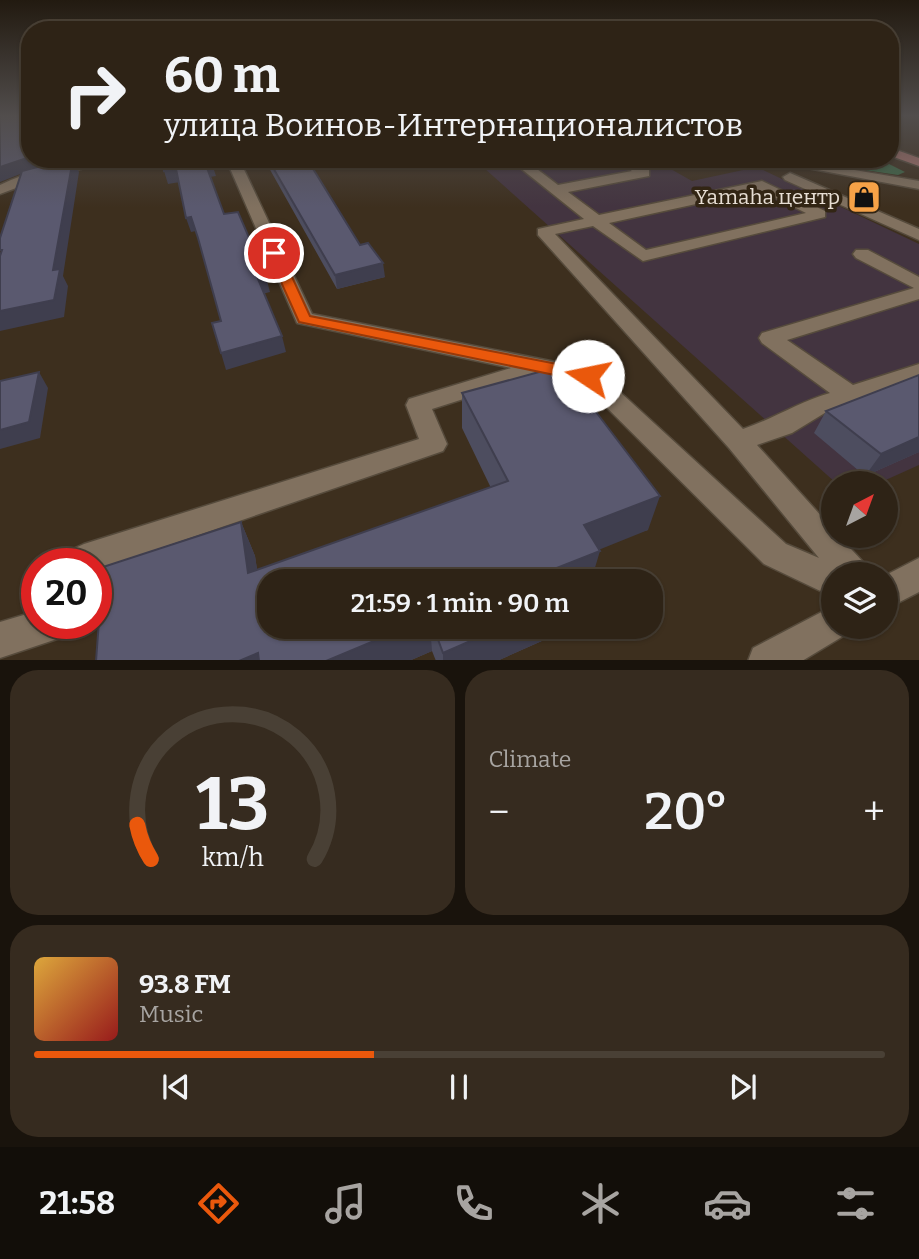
<!DOCTYPE html>
<meta charset="utf-8">
<style>
body{margin:0;font-family:Bitter,serif;background:#362b1f;color:#f1f3f6;height:100vh;display:flex;flex-direction:column;font-size:26px;white-space:nowrap}
*{box-sizing:border-box;margin:0}
p{font-size:23px;color:#a7a4a1}
.icon{flex:none;width:38px;height:38px;fill:none;stroke:currentColor;stroke-width:2;stroke-linecap:round;stroke-linejoin:round}
.map{position:relative;height:660px;overflow:hidden}
.sheet{display:flex;flex-direction:column;gap:10px;padding:10px;background:#19130c;flex:1}
.sheet>*{flex:none}
.top-card{position:absolute;left:21px;top:21px;width:878px;height:147px;border-radius:28px;box-shadow:0 2px 5px #0004,0 0 0 2px #494035;background:#2e2316;color:#f1f3f6;overflow:hidden}
.needle{width:46px;rotate:41deg}
.controls{position:absolute;left:821px;top:471px;display:grid;gap:14px}
.controls a{display:grid;place-items:center;width:77px;height:77px;border-radius:50%;background:#2e2316;box-shadow:0 2px 5px #0004,0 0 0 2px #494035;font-size:35px}
.speed{position:absolute;left:21px;top:548px;display:flex;gap:14px;font-size:35px;font-weight:700;text-align:center}
.speed>*{display:grid;place-content:center;width:91px;height:91px;border-radius:50%;background:#2e2316;box-shadow:0 2px 5px #0004,0 0 0 2px #494035;line-height:1}
.speed .limit{border:10px solid #d22;background:#fff;color:#111}
.pin{position:absolute;display:grid;place-items:center;width:60px;height:60px;color:#fff;margin:-30px;border:4px solid #fff;border-radius:50%;box-shadow:0 2px 7px #0007}
.me{position:absolute;width:77px;margin:-38px;rotate:281deg;stroke-linejoin:round;filter:drop-shadow(0 0 5px #0008)}
.turn{display:flex;align-items:center;gap:24px;height:147px;padding:0 28px;font-size:32px}
.turn .icon{width:91px;height:91px;stroke-width:2.5}
.turn b{display:block;font-size:49px;line-height:60px}
.big{font-size:52px;font-weight:600;line-height:1.1}
.sheet .widget{flex:1;display:flex;flex-direction:column;justify-content:center;gap:10px;min-width:0;padding:0 24px;border-radius:28px;background:#362b1f}
.sheet .dial{align-items:center;gap:0}
.dial svg{height:182px;overflow:visible;fill:none;stroke:#494035;stroke-width:7;stroke-linecap:round;text-anchor:middle}
.dial text{fill:#f1f3f6;stroke:none}
.song{display:flex;align-items:center;gap:21px}
.cover{width:84px;height:84px;border-radius:10px;background:linear-gradient(135deg,hsl(40 70% 55%),hsl(0 70% 35%))}
.played{height:7px;border-radius:4px;background:linear-gradient(90deg,#ea580c 40%,#494035 40%)}
.keys{display:flex;justify-content:space-around;direction:ltr}
.heat{display:flex;justify-content:space-between;align-items:center;font-size:38px;direction:ltr}
.sheet .tiles{flex:1;display:grid;gap:10px;grid-template-columns:1fr 1fr}
.widget:last-child{grid-column:span 2}
.trip{position:absolute;left:257px;top:569px;width:406px;height:70px;border-radius:28px;background:#2e2316;box-shadow:0 2px 5px #0004,0 0 0 2px #494035;font-weight:600;line-height:70px;text-align:center}
.tabs{display:flex;height:112px;justify-content:space-around;align-items:center;background:#120e09;color:#a7a4a1}
.tabs .icon{width:49px;height:49px}
.tabs .current{color:#ea580c}
.tabs b{font-size:32px;color:#f1f3f6}
.map>svg:first-child{display:block}
</style>
<div class="map">
<svg width="919" height="661" viewBox="0 0 919 661">
<rect width="100%" height="100%" fill="#3d2f1e"/>
<path fill="#433440" d="M474,159H653L692,181L757,167L919,244V465L879,483H836Z"/>
<path fill="#3e6747" d="M790,159H879L905,172L898,175Z"/>
<g fill="none" stroke-linecap="round" stroke-linejoin="round">
<defs>
<path id="minor" d="M91,159H126L48,176L0,194V185C29,171 60,164 91,159Z
M226,159H239L312,314L596,370L786,544L819,558L729,448L538,235V229L584,219L509,159H557L533,166L558,185L632,171L615,159H631L649,170V176L568,192L599,215L762,181L825,211V217L643,261L593,226L555,234L743,429C773,419 799,402 830,393L762,343L759,338L762,333L914,288L856,258L853,254L856,250H868L919,277V299L787,340L853,385L919,364V380L828,411L792,433L757,445L833,529V536H839L864,563L868,574H833V597L764,564L581,382L542,374L432,409L447,444L443,451L96,570V564H66L73,549L84,544L419,439L406,405L409,399L511,368L297,323ZM760,190L806,213L646,250L609,223Z
M759,159H790L919,181V189Z
M790,173L919,229V240L785,180L783,177Z
M919,558V592L886,609V575Z
M833,606V626H849L845,635L802,661H748L753,648Z
M37,611V623H74L69,635L0,658V622Z"/>
<path id="major" d="M891,148L919,158V166L891,156Z"/>
</defs>
<use href="#minor" stroke="#564b3c" stroke-width="3"/>
<use href="#major" stroke="#564b3c" stroke-width="3"/>
<use href="#minor" fill="#81715f" fill-rule="evenodd"/>
<use href="#major" fill="#ab756f" fill-rule="evenodd"/>
</g>
<path fill="#4d4d5f" d="M264,159H307L360,245L385,277L337,289Z
M462,393L648,530L270,626H563L562,632L497,661H436L432,651L409,661H96L241,522L255,556L257,570L491,488L462,428Z
M826,411L919,452L865,476L814,433Z"/>
<path fill="#3f3e4e" d="M30,157V159H76L74,160L79,172L63,276L68,286L64,317L0,331V311L53,270L33,169L0,182V167Z
M212,164L216,176L210,177L206,165Z
M176,169L180,182L168,184L164,171Z
M191,217L196,231L191,232L186,218Z
M383,263L385,277L337,289L335,275Z
M266,277L270,292L262,294L258,279Z
M282,336L286,352L226,370L221,353Z
M39,372L48,388L40,438L0,449V430Z
M919,437V452L865,476L881,454Z
M660,496L648,530L576,559L584,525Z
M241,522L255,556L263,606L248,573Z
M600,551L591,581H551L554,569Z
M410,626H430L432,651L409,661H326Z
M505,626H563L562,632L497,661H443V653Z
M258,653L261,661H239Z"/>
<path fill="#5a596f" stroke="#3f3e4e" stroke-width="2" d="M0,115H30V157L0,167Z
M68,159H73L53,270L60,269L54,300L0,311V256L2,250H0V238L22,171Z
M162,159H211L212,164L206,165L224,214L238,212L266,277L258,279L282,336L221,353L212,323L221,321L198,238L191,217L186,218L176,169L164,171Z
M268,159H307L360,245L368,243L383,263L335,275Z
M561,366L660,496L584,525L600,551L554,569L560,581H270V626H410L326,661H259L258,653L239,661H96L103,567L241,522L248,573L508,481L462,393Z
M39,372L29,422L0,430V381Z
M919,375V437L881,454L826,411Z
M433,626H505L443,653Z"/>
<linearGradient id="sky" x2="0" y2="1"><stop stop-color="#221a10"/><stop offset="0.56" stop-color="#514d4c"/><stop offset="1" stop-color="#514d4c" stop-opacity="0"/></linearGradient>
<rect width="919" height="207" fill="url(#sky)"/>
<path fill="#ea580c" stroke="#983908" stroke-width="2" d="M270,250L281,253L310,316L588,370L596,376L588,382L299,322L268,253Z"/>
<defs>
<symbol id="shop-square" viewBox="-11 -11 22 22"><rect x="-9" y="-9" width="18" height="18" rx="4" fill="#f6a247" stroke="#322514"/><path d="M-5-2.5h2.3a2.7 3.5 0 0 1 5.4 0H5L5.5 6h-11ZM-1.5-2.5h3a1.5 2.3 0 0 0-3 0Z" fill="#111"/></symbol>
</defs>
<g fill-rule="evenodd">
<use href="#shop-square" x="845" y="178" width="38" height="38"/>
</g>
<g text-anchor="middle" dominant-baseline="central" stroke-width="7" stroke-linejoin="round" paint-order="stroke">
<g font-size="21" fill="#e7ded4" stroke="#322514" text-anchor="end">
<text x="840" y="197">Yamaha центр</text>
</g>
</g>
</svg>
<div class="controls">
<a><svg class="needle" viewBox="-14 -14 28 28"><path d="M0-13l5 13h-10z" fill="#e53935"/><path d="M0 13l5-13h-10z" fill="#a7a4a1"/></svg></a>
<a><svg class="icon" aria-label="layers" viewBox="0 0 24 24"><path d="M12 4l9 5-9 5-9-5zM3 14l9 5 9-5"/></svg></a>
</div>
<div class="speed"><div class="limit">20</div></div>
<div class="pin" style="left:274px;top:253px;background:#d93025"><svg class="icon" aria-label="arrive" viewBox="0 0 24 24"><path d="M6 21V4h12l-3 4 3 4H6"/></svg></div>
<svg class="me" style="left:588px;top:376px" viewBox="-20 -20 40 40"><circle r="19" fill="#fff"/><path d="M0-13L10 11 0 6-10 11z" fill="#ea580c"/></svg>
<div class="trip">21:59 · 1 min · 90 m</div>
<div class="top-card">
<div class="turn"><svg class="icon" aria-label="right" viewBox="0 0 24 24"><path d="M7 20v-9h11M14 6l5 5-5 5"/></svg><div><b>60 m</b>улица Воинов-Интернационалистов</div></div>
</div>
</div>
<section class="sheet">
<div class="tiles">
<div class="widget dial"><svg viewBox="0 0 100 80">
<path d="M14 69A42 42 0 1 1 86 69"/>
<path d="M14 69A42 42 0 0 1 8 54" stroke="#ea580c"/>
<text x="50" y="56" font-size="32" font-weight="700">13</text>
<text x="50" y="72" font-size="11">km/h</text>
</svg></div>
<div class="widget"><p>Climate</p>
<div class="heat"><a>−</a><b class="big">20°</b><a>+</a></div>
</div>
<div class="widget">
<div class="song"><i class="cover"></i><div><b>93.8 FM</b><p>Music</p></div></div>
<div class="played"></div>
<div class="keys"><svg class="icon" aria-label="previous" viewBox="0 0 24 24"><path d="M18 5L8 12l10 7zM5 5v14"/></svg><svg class="icon" aria-label="pause" viewBox="0 0 24 24"><path d="M8 5v14M16 5v14"/></svg><svg class="icon" aria-label="next" viewBox="0 0 24 24"><path d="M6 5l10 7-10 7zM19 5v14"/></svg></div>
</div>
</div>
</section>
<nav class="tabs">
<b>21:58</b>
<svg class="icon current" aria-label="directions" viewBox="0 0 24 24"><path d="M12 3l9 9-9 9-9-9zM9 14v-3h6M13 9l2 2-2 2"/></svg>
<svg class="icon" aria-label="music" viewBox="0 0 24 24"><path d="M9 18V5l10-2v13"/><circle cx="6" cy="18" r="3"/><circle cx="16" cy="16" r="3"/></svg>
<svg class="icon" aria-label="phone" viewBox="0 0 24 24"><path d="M5 4h4l2 5-3 2q2 4 5 5l2-3 5 2v4C11 20 4 13 5 4z"/></svg>
<svg class="icon" aria-label="climate" viewBox="0 0 24 24"><path d="M12 3v18M4 7l16 10M4 17L20 7"/></svg>
<svg class="icon" aria-label="car" viewBox="0 0 24 24"><path d="M5 17H2v-5l4-1 3-4h7l3 4 3 1v5h-3M9 17h6M6 11h13"/><circle cx="7" cy="17" r="2"/><circle cx="17" cy="17" r="2"/></svg>
<svg class="icon" aria-label="filters" viewBox="0 0 24 24"><path d="M4 7h16M4 17h16"/><circle cx="9" cy="7" r="2"/><circle cx="15" cy="17" r="2"/></svg>
</nav>
